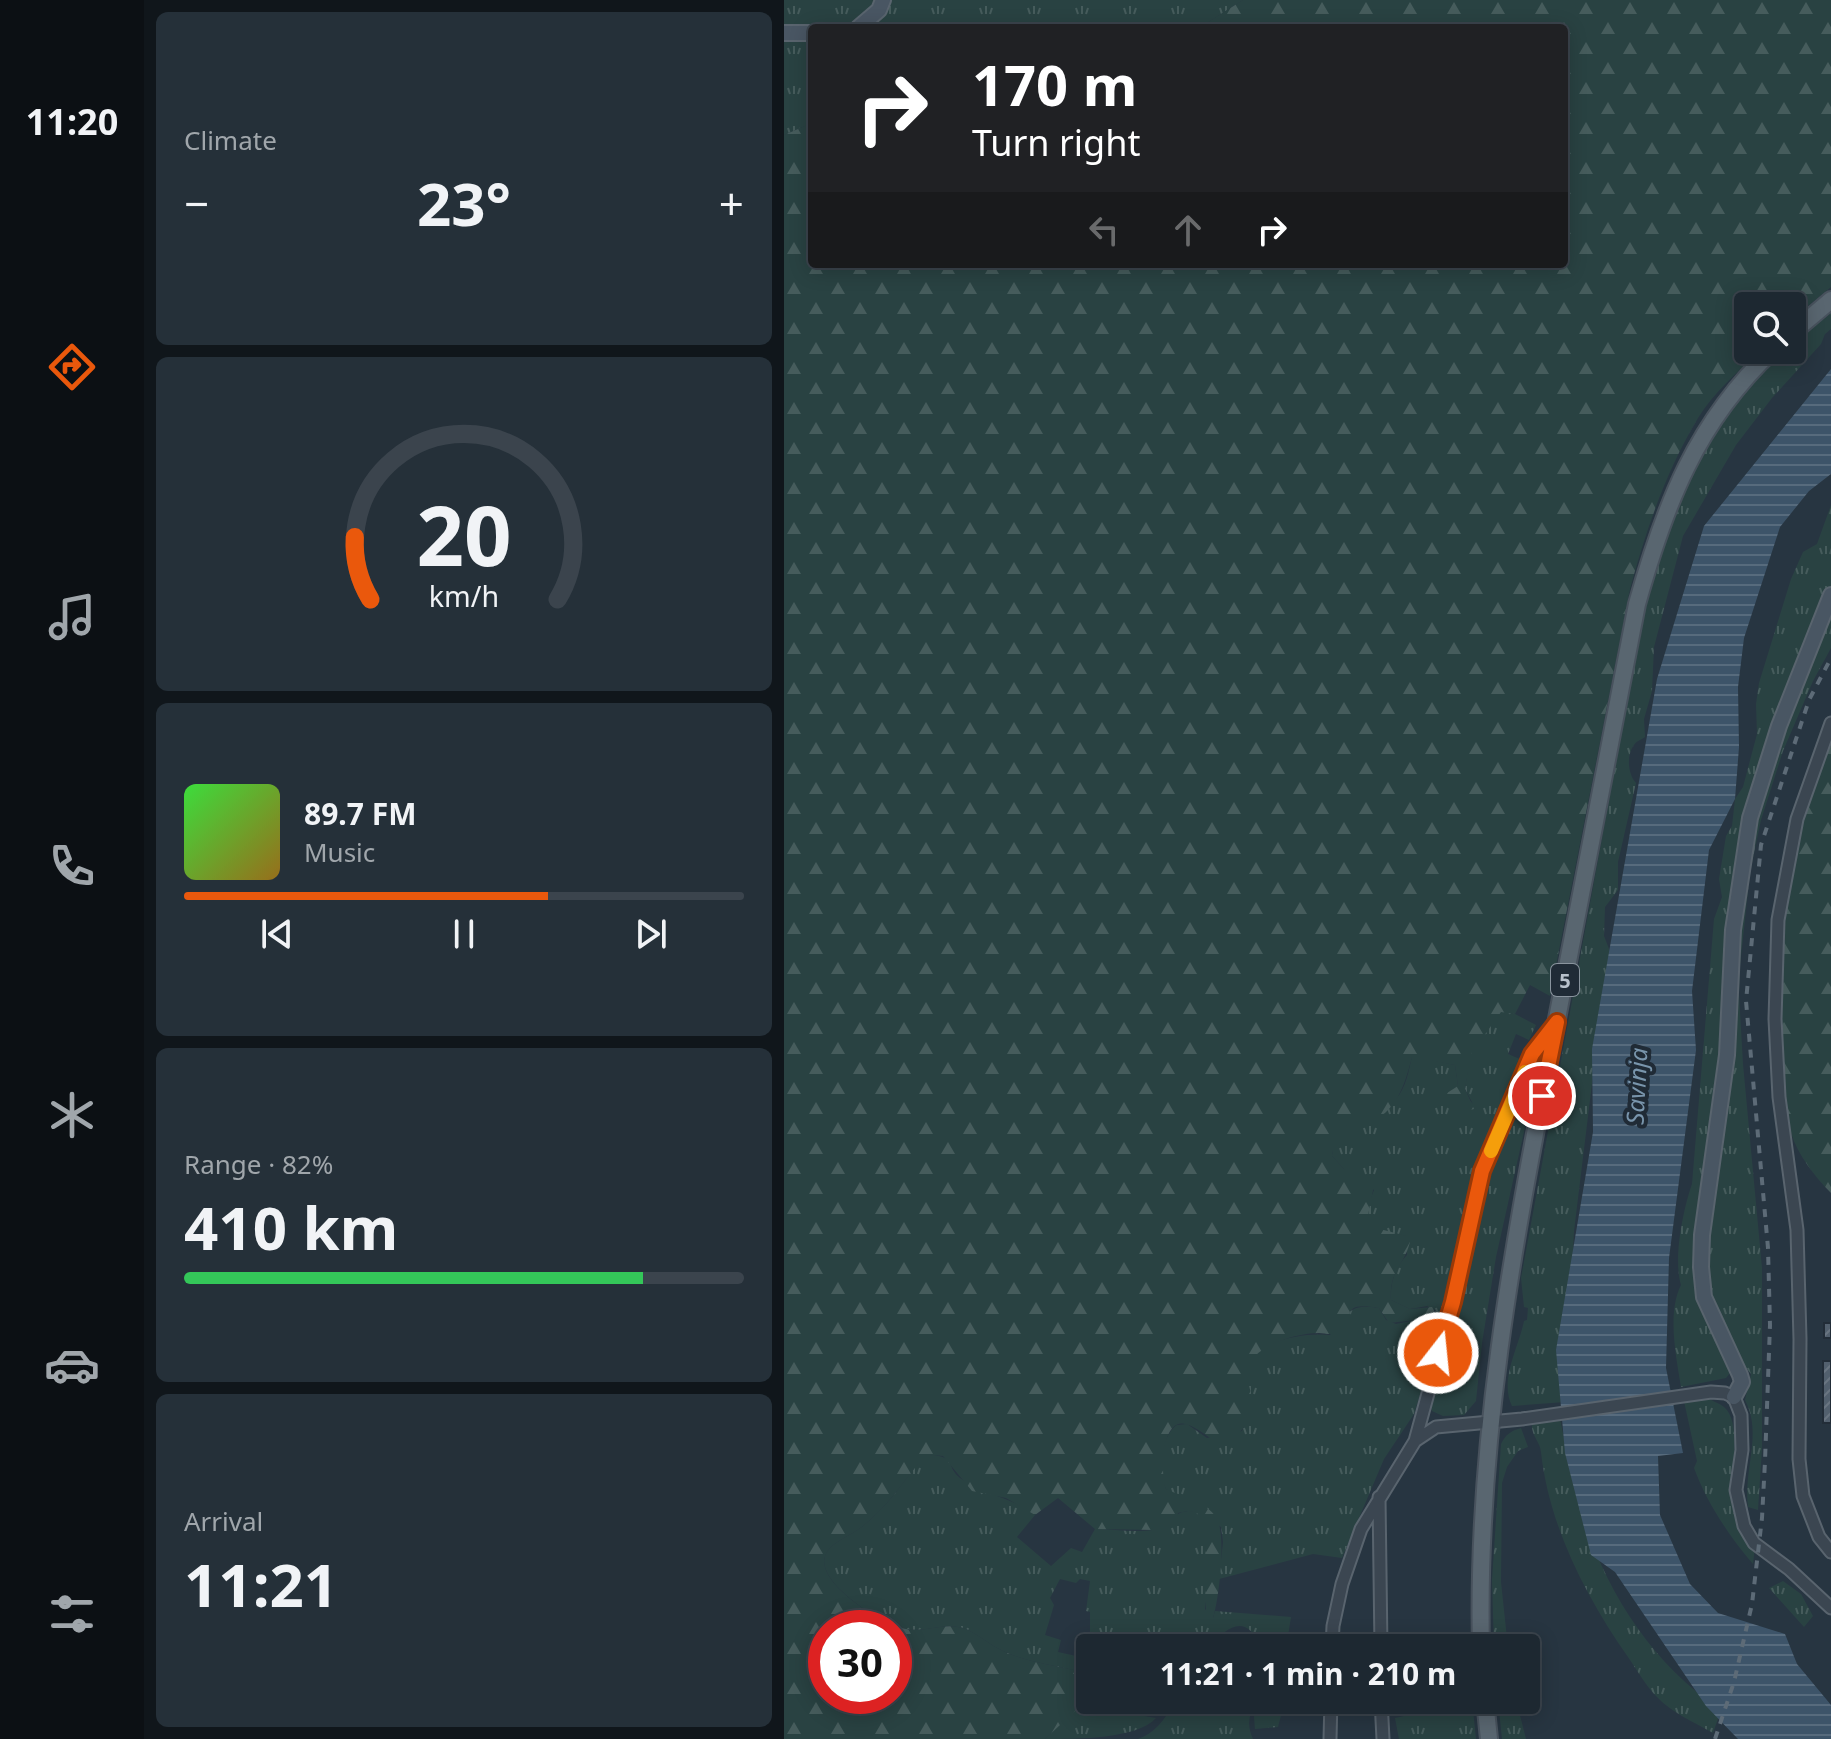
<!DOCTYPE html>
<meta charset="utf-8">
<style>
body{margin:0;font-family:"Noto Sans",sans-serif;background:#253039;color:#f1f3f6;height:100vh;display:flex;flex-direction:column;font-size:30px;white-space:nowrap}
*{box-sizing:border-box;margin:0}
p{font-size:26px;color:#a0a6ab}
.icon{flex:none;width:44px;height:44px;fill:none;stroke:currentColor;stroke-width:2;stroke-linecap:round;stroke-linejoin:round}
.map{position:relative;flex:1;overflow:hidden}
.panel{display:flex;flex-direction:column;gap:12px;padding:12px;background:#10161b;width:640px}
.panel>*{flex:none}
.guide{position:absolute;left:24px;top:24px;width:760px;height:244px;border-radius:8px;box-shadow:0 4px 20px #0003,0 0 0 2px #3b444d;background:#202124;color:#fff;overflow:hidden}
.controls{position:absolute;left:950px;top:292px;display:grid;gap:16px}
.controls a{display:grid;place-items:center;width:72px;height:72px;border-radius:8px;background:#1d2831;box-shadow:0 4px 20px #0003,0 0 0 2px #3b444d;font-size:40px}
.speed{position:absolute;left:24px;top:1610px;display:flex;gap:16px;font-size:40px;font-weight:700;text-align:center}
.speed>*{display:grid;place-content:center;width:104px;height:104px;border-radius:50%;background:#1d2831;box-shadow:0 4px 20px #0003,0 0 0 2px #3b444d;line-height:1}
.speed .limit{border:12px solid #d22;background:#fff;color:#111}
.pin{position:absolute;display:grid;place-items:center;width:68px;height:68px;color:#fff;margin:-34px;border:4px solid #fff;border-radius:50%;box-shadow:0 2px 8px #0007}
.me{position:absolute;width:88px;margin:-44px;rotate:16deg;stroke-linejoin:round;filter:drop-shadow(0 0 6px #0008)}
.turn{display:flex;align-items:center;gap:28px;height:168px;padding:0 32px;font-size:36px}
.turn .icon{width:104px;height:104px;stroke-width:2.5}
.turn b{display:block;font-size:56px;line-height:68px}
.lanes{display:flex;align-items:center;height:76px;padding:0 32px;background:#0003;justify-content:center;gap:40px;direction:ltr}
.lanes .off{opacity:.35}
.big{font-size:60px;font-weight:700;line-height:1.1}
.panel .widget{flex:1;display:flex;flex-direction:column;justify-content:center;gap:12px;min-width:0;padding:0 28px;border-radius:12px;background:#253039}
.panel .dial{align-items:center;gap:0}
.dial svg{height:208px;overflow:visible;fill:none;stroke:#3b444d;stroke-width:7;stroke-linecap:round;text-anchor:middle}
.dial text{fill:#f1f3f6;stroke:none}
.song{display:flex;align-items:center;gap:24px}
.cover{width:96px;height:96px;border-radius:12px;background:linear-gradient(135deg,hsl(120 70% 55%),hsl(40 70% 35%))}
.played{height:8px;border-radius:4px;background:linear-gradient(90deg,#ea580c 65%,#3b444d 65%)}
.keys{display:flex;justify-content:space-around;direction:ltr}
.heat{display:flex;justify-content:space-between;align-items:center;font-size:44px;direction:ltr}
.charge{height:12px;border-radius:6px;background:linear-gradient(90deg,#34c759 82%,#3b444d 0)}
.trip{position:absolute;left:292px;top:1634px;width:464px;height:80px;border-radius:8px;background:#1d2831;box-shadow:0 4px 20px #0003,0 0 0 2px #3b444d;font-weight:700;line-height:80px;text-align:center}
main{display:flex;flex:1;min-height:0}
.tab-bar{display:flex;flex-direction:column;width:144px;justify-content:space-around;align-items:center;background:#0c1014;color:#a0a6ab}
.tab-bar .icon{width:56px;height:56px}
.tab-bar .selected{color:#ea580c}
.tab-bar b{font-size:36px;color:#f1f3f6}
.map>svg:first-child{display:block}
</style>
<main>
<nav class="tab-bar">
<b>11:20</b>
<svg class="icon selected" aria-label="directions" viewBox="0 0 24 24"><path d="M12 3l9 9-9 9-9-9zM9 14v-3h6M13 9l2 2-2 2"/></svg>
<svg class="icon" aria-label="music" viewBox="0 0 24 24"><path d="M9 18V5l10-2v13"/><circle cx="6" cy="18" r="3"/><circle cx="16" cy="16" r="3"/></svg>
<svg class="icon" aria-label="phone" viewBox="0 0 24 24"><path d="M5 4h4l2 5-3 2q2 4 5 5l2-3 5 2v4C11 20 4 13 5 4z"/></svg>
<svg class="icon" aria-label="climate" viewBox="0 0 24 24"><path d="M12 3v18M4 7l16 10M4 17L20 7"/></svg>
<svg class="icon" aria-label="car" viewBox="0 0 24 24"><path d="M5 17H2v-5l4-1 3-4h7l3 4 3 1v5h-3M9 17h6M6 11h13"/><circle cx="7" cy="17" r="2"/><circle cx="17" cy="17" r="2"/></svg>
<svg class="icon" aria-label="filters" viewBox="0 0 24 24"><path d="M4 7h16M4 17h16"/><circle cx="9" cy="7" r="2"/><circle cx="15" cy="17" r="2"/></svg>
</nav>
<section class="panel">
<div class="widget"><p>Climate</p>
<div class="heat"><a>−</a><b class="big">23°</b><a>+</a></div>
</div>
<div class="widget dial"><svg viewBox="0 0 100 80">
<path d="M14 69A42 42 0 1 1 86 69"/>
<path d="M14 69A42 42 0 0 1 8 45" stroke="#ea580c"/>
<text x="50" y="56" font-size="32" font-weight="700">20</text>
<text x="50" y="72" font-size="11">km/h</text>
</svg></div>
<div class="widget">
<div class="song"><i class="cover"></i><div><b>89.7 FM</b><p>Music</p></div></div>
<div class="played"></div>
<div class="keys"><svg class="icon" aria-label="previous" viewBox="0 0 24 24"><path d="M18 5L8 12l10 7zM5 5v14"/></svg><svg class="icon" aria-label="pause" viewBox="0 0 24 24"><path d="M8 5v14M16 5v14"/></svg><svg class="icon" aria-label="next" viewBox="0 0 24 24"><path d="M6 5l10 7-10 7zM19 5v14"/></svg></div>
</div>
<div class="widget"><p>Range · 82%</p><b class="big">410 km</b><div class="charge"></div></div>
<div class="widget"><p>Arrival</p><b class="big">11:21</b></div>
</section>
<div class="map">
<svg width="1047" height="1739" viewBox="0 0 1047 1739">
<defs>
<pattern id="grass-tufts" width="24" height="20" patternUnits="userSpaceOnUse" patternTransform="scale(2)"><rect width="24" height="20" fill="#294242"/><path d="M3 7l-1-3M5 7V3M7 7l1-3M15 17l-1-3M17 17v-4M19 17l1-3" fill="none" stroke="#465c5c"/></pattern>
<pattern id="forest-firs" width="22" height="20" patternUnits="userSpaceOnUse" patternTransform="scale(2)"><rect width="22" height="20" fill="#294242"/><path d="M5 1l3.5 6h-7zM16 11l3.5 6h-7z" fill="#465c5c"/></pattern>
<pattern id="water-rules" width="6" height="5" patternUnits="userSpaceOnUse" patternTransform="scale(2)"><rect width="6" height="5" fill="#3d5469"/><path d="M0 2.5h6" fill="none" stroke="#576b7d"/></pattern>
<pattern id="building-hatch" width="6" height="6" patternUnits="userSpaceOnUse" patternTransform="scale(2)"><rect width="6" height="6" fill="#52606e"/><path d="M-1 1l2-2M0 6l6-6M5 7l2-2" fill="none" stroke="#697581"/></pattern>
</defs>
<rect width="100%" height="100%" fill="#273541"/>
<path fill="url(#grass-tufts)" d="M0,0H93C75,35 33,28 0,25Z
M108,0H459L415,28H87L98,18Z
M0,38L28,39V123L0,135Z
M1047,313V329L1041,334L1037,344L988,398L952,445L899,536L870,647L868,691L860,719L861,737C857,740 852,741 850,745C842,755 844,775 852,783L834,862V890L821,907L820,936L827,954L815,1026L790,1231L781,1402L728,1406C715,1380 735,1347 740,1321L743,1320L744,1308L740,1307L737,1278L847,681C856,633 865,585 880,538C903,467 948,400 1003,350H1008V345Z
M1047,505V587L978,762L944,987L913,1262L944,1358L946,1373L942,1378L897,1387C892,1356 883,1313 897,1285C889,1259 899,1210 908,1184L930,919L938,897L935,879L942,836L948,826L951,799L959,787L973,734L972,704L975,683L1007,579L1019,552L1033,544Z
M1047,600V648L1029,681L999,751L977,820L966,872L956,966L955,994L959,1064L978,1268V1449L974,1510L964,1507C959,1470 979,1434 961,1400L967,1374L955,1359L928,1312L921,1261L950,943L977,792Z
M717,1011L731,1014L752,1025L745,1040L732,1034L724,1054L738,1060L690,1184L648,1356L630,1414L600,1459L558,1558L529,1554L435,1579L439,1542L437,1527L382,1489C374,1472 377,1435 393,1425L403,1424L423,1438L458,1431C462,1421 468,1410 467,1400C466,1389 459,1380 462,1369C471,1340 521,1332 546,1335C563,1313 566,1303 595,1308L602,1320L612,1324L632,1320L633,1332L653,1320L651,1310L643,1306L626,1309L607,1300C606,1282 611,1268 623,1255L622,1236L583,1227V1209L590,1190L560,1169L548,1156C549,1150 549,1141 551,1136C560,1119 598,1115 612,1099C622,1088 625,1070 628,1056L671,1065L674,1086L689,1104L681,1089L686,1054Z
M750,1058L756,1060L712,1257L698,1343L692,1401L680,1415L659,1416L648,1411L646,1403L647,1391L660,1360L701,1173L728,1123L729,1108Z
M923,1398C928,1401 935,1403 940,1407C962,1425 941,1493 952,1522C955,1532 964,1539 971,1547L969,1564C945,1536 923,1503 910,1468L913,1461L900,1401Z
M776,1419C783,1451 788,1484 798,1515C823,1593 868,1664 937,1710L929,1733C910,1722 888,1713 873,1697C862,1686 853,1670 844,1657C802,1597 765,1526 757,1452C756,1441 747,1436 748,1424Z
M737,1428L744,1447L734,1451L723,1467L718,1483L717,1582L724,1648H710L708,1580L717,1444C722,1434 727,1431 737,1428Z
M149,1455C171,1457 163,1468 176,1478C198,1495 229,1497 251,1515L233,1537L267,1566L287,1548L298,1552L311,1529C329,1529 350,1533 368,1530C382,1528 390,1510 406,1511C413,1511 418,1515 420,1521C427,1538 424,1590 421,1609L429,1618L431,1611L507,1617L502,1648H476C464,1612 442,1626 425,1648H310L306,1633V1612L302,1611L306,1581L296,1579L292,1583L276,1579L266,1598L270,1605L261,1635L277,1640L274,1652L301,1658L305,1648L306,1685L300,1676L290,1670C267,1665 240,1661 219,1651C206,1645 195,1635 182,1629C162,1621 142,1633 122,1629C99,1625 32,1583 41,1556C46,1542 67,1536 79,1526C103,1507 120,1481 139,1457Z
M999,1581L1017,1594L1029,1616L1020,1627L985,1588Z
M451,1632L464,1635L471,1648H431L443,1635Z
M306,1695V1700H339L354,1715L372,1718C353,1739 293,1739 261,1739Z
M345,1700H387L376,1713C363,1716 353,1711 345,1700Z
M393,1700H470C466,1714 462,1725 469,1739H354C374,1732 381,1717 393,1700Z
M474,1700H501L494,1727L471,1729L470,1717Z
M653,1700H688L692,1739H615L611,1718L653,1709Z
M714,1700H732L742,1739H718Z"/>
<path fill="url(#forest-firs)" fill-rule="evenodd" d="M459,0H1047V287L1008,319V306H964V350H976C955,371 929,393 914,418C882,471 862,530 846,589L766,996L746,985L731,1014L717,1012L687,1054L681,1089L690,1109L674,1113L664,1108L663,1093L674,1086L671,1065L628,1057C623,1076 617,1099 601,1113C596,1117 589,1117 583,1118C558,1124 552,1131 548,1156L560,1169L590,1179C590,1195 583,1209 584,1226L623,1236L626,1242C620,1266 605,1270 607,1300L626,1309L648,1307C656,1319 651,1332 641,1341L634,1340V1324L632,1320L605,1323L595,1308C554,1301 573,1317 553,1332C547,1336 541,1333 535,1333C515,1333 485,1342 471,1356C454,1372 468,1384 468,1402C467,1423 455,1438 436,1444C426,1439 413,1427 402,1424C377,1417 376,1474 382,1489C397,1496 423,1503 432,1517C443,1533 435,1599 429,1618L422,1619V1531C419,1514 412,1508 394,1513L392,1520L385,1526L371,1530L311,1529L274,1498L251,1515L222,1498L188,1491L159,1456L149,1455L139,1458C119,1482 103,1507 79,1526C67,1536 46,1542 41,1556C32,1584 99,1625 122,1629C142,1633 162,1621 182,1629C195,1635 206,1645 219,1651C240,1661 267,1665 290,1670C302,1677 308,1684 305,1698L261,1739H0V135L28,123V264H780V28H415ZM42,1628H110V1696H42Z
M1047,732V1193C1031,1177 1014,1155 1007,1133C1000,1110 1000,1084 998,1060C989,941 1009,843 1047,732Z"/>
<path fill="url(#water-rules)" d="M1047,369V474L1025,491L996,527L960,638L954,687L955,747L951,799L925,850L908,991L912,1050L885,1258L882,1368L899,1453L874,1456L876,1515L906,1584L934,1613L1001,1634L1013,1664L1047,1705V1739H954L922,1706L831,1572L807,1555L781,1453L772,1350L809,1132L808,1049L873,679L920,526Z"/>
<path fill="url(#building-hatch)" stroke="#222d38" stroke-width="2" d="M1040,1323H1047V1338H1040Z
M1039,1361H1047V1423H1039Z
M635,1637L636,1648H609L608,1639Z"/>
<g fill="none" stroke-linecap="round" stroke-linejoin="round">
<defs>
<path id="street" d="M1047,723L1013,819L994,920L991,1019L995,1097L1013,1230L1016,1339L1015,1459L1019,1496L1035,1537L1047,1552
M631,1441L652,1427L738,1419L927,1392L941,1393L950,1397L957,1415L958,1450L952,1490L960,1526L970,1543L1005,1569L1047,1608
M595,1497L597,1648
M548,1648L549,1626L558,1584L577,1529L631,1441L669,1302L698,1171L748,1054L770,1026
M597,1700L599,1739
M546,1739L547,1700"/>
<path id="secondary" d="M74,28L95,10L99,0
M0,33H28
M950,1397L958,1382L956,1375L920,1297L917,1267L918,1235L943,1055L949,930L966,818L995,726L1047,595"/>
<path id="primary" d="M1008,333L1047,300
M697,1648C692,1447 728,1252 766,1055C795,905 824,755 853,604C881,505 912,422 989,350
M701,1700L705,1739"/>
</defs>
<use href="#street" stroke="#59646e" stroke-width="15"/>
<use href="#secondary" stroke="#59646e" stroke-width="18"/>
<use href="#primary" stroke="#48525d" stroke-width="20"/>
<use href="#street" stroke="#3b4651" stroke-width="11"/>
<use href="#secondary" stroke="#495663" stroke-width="14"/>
<use href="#primary" stroke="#596670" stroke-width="16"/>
<path stroke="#5d6b77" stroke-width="4" stroke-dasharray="8 8" stroke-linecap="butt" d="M931,1739L950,1682L968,1604L978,1518L981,1461L986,1325L984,1248L962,1001L977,845L1025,700L1047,658"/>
</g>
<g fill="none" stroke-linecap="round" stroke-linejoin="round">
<defs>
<path id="route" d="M654,1353L669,1302L698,1171L748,1054L773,1022L758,1096"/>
</defs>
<use href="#route" stroke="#983908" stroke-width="20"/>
<use href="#route" stroke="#ea580c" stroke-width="14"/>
<path stroke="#f59e0b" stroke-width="14" d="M707,1151L741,1072"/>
</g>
<g text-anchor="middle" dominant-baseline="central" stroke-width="8" stroke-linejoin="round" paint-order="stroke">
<rect fill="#202b36" stroke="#8a949e" stroke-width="2" x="767" y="964" width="28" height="32" rx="6"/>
<g font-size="20" font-weight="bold" fill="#b8c1cb">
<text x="781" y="980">5</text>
</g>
<g font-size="24" font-style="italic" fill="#7995ac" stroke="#202b36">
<text transform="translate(852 1086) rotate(-87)">Savinja</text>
</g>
</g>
</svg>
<div class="controls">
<a><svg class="icon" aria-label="search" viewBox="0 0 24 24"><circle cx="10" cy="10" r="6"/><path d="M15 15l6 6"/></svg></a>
</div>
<div class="speed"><div class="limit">30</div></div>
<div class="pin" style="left:758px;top:1096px;background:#d93025"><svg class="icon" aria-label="arrive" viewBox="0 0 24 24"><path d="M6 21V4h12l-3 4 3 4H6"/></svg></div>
<svg class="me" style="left:654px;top:1353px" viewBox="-20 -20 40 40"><circle r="17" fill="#ea580c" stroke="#fff" stroke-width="3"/><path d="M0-11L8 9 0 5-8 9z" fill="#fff"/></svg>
<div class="trip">11:21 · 1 min · 210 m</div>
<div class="guide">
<div class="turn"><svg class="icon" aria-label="right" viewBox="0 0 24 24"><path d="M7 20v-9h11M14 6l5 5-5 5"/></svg><div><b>170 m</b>Turn right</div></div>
<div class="lanes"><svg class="icon off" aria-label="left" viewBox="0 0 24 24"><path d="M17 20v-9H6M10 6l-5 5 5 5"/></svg><svg class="icon off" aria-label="ahead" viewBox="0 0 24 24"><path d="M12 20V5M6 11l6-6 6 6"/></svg><svg class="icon" aria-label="right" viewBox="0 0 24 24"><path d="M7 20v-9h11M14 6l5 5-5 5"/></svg></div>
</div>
</div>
</main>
